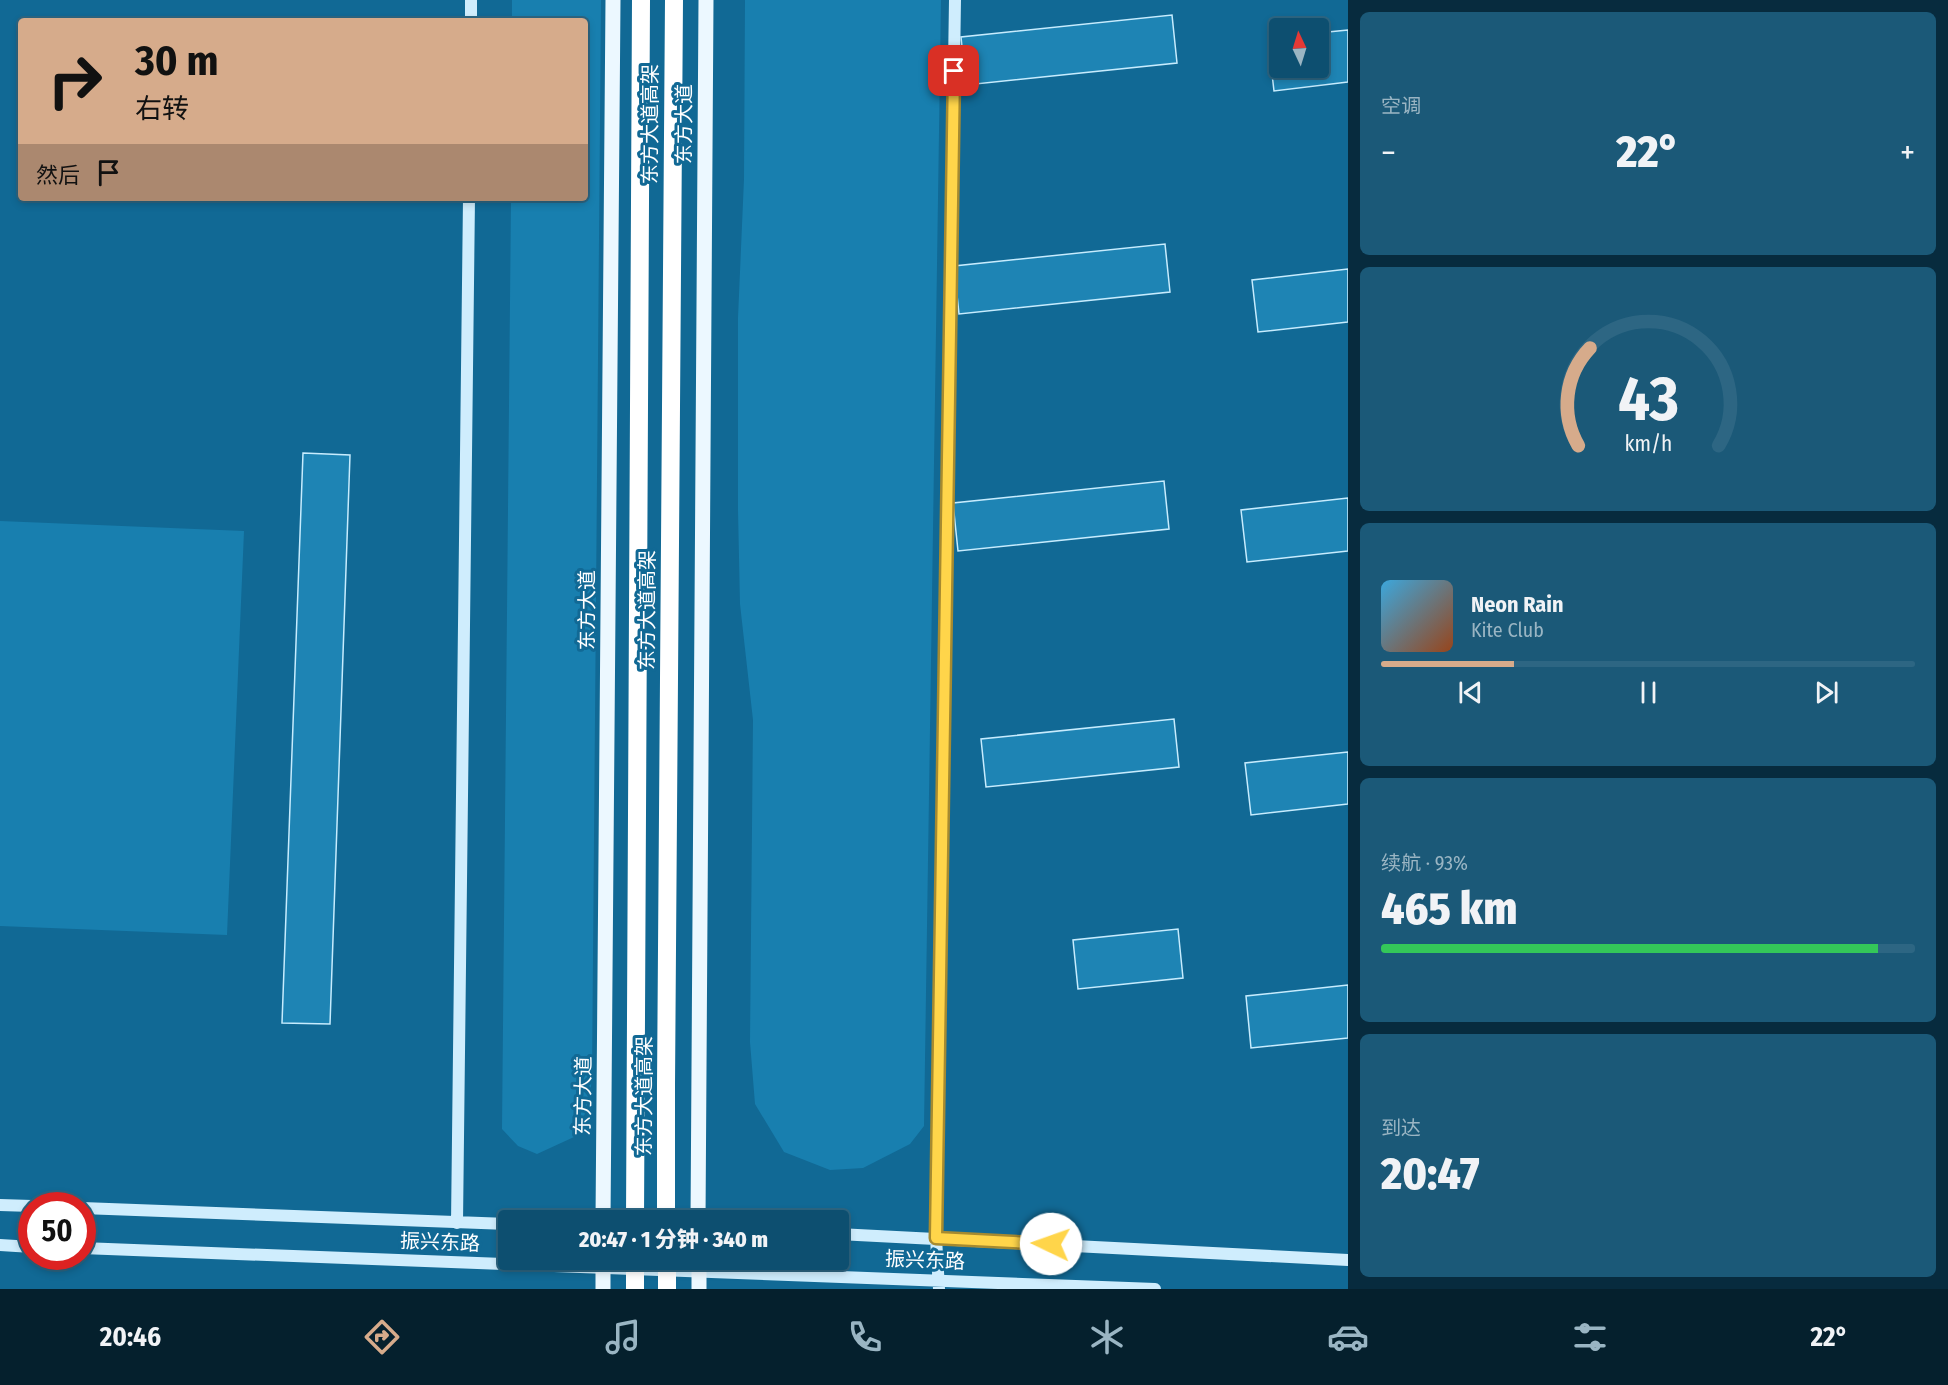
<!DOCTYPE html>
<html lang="zh">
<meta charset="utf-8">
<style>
body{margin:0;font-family:"Fira Sans Condensed","Noto Sans SC",sans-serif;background:#1b5978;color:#f1f3f6;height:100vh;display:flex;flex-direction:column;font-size:22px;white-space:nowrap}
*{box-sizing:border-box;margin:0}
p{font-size:20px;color:#9ab5c3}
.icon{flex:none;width:33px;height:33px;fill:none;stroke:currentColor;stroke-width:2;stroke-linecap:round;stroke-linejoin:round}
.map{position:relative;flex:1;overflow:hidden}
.side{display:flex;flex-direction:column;gap:12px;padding:12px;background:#072b3e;width:600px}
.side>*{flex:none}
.top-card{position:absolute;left:18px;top:18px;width:570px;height:183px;border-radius:6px;box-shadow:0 3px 9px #0003,0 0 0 2px #2d6683;background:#d6ab8b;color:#111;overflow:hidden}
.needle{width:39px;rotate:356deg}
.fabs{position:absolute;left:1269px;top:18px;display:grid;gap:12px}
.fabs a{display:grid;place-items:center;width:60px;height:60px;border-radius:6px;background:#0d4f70;box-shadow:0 3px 9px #0003,0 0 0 2px #2d6683;font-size:30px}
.speed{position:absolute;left:18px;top:1192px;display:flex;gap:12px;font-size:30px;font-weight:700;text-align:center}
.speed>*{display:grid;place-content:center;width:78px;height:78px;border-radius:50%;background:#0d4f70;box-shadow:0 3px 9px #0003,0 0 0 2px #2d6683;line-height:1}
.speed .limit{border:9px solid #d22;background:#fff;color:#111}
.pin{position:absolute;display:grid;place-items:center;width:51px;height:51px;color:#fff;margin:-26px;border-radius:12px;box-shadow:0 3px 9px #0006}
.me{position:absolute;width:66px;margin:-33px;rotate:273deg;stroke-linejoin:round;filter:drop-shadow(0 0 4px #0008)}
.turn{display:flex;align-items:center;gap:21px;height:126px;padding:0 18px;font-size:27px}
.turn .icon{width:78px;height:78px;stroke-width:2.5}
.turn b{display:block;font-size:42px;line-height:51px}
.then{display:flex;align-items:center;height:57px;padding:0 18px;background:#0003;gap:12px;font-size:22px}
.big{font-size:45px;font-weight:800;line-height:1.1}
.side .widget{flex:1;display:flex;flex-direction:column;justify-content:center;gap:9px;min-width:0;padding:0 21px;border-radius:9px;background:#1b5978}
.side .dial{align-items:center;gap:0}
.dial svg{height:156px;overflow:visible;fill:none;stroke:#2d6683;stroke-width:7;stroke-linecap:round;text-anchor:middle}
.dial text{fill:#f1f3f6;stroke:none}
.song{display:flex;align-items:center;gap:18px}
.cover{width:72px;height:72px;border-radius:9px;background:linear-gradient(135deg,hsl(200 70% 55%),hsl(20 70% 35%))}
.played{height:6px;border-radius:3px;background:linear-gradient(90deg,#d6ab8b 25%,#2d6683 25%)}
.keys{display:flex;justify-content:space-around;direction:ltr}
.heat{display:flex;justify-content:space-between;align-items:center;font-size:33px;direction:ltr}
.charge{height:9px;border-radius:4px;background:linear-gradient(90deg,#34c759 93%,#2d6683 0)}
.trip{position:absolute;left:498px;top:1210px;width:351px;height:60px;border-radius:6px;background:#0d4f70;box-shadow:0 3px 9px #0003,0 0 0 2px #2d6683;font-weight:800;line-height:60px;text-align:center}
.tabs{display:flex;height:96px;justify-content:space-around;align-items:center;background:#05202d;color:#9ab5c3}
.tabs .icon{width:42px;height:42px}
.tabs .selected{color:#d6ab8b}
.tabs b{font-size:27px;color:#f1f3f6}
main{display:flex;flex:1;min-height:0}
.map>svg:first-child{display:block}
</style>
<main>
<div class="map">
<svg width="1348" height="1289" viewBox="0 0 1348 1289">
<rect width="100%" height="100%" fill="#116995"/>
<path fill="#187faf" d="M512,0H601L592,1077L589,1105L574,1137L537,1154L518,1146L502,1129L511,198H585V21H512Z
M745,0H941L924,1126L910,1144L863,1168L830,1170L784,1152L755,1104L750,1042L753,720L740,604L738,510V318L744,179Z
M0,521L244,531L227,935L0,926Z"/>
<path fill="#1e84b4" stroke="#c7ecfe" stroke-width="1.5" d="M1172,15L1177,63L966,85L961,37Z
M1348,30V82L1274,91L1268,39L1280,38V68H1318V33Z
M1165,244L1170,292L959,314L954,266Z
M1348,269V322L1258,332L1252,280Z
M303,453L350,455L330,1024L282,1023Z
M1164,481L1169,529L958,551L953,503Z
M1348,498V551L1247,562L1241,510Z
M1174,719L1179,767L986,787L981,739Z
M1348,752V804L1251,815L1245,763Z
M1178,929L1183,978L1078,989L1073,940Z
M1348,985V1038L1251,1048L1246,996Z"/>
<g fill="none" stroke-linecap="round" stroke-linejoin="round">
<path stroke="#cfedfd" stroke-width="12" d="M471,21V0
M0,1205L32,1206
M82,1208L508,1224
M457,1223L469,198
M838,1234L1348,1260
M0,1245L32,1247
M82,1248L1155,1289
M939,1289L936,1238L955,0"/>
<path stroke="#ecf8ff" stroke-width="15" d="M603,1221L613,0
M698,1221L706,0
M603,1260V1289
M699,1260V1289"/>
<path stroke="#fff" stroke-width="18" d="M635,1221L641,0
M666,1221V1085L674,0"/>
<path stroke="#fff" stroke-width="18" d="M635,1260V1289
M667,1260V1289"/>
</g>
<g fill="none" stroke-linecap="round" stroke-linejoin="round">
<defs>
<path id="route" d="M954,71L936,1238L1051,1244"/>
</defs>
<use href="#route" stroke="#a68a30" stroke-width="15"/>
<use href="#route" stroke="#ffd54a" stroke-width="10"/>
</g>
<g text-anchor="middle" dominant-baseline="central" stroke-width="6" stroke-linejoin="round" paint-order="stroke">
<g font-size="20" fill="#fff" stroke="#116995">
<text transform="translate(650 124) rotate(-90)">东方大道高架</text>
<text transform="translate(684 124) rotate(-90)">东方大道</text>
<text transform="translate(587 610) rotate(-90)">东方大道</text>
<text transform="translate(647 610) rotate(-90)">东方大道高架</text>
<text transform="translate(583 1096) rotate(-89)">东方大道</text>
<text transform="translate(644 1096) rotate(-90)">东方大道高架</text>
<text transform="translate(440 1242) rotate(2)">振兴东路</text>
<text transform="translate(925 1260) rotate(2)">振兴东路</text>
</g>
</g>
</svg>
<div class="fabs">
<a><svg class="needle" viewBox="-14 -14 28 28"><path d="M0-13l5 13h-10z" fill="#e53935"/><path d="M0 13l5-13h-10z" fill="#9ab5c3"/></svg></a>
</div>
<div class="speed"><div class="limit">50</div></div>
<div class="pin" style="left:954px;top:71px;background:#d93025"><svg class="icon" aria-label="arrive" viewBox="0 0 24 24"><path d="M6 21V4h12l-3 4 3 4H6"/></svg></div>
<svg class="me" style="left:1051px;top:1244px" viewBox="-20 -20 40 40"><circle r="19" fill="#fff"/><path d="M0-13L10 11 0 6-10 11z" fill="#ffd54a"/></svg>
<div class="trip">20:47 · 1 分钟 · 340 m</div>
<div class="top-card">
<div class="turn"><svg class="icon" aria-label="right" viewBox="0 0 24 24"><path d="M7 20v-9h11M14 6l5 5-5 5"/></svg><div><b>30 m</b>右转</div></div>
<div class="then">然后<svg class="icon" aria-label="arrive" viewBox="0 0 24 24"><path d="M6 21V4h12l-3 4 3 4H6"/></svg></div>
</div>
</div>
<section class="side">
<div class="widget"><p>空调</p>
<div class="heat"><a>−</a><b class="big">22°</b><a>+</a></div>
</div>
<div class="widget dial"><svg viewBox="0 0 100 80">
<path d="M14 69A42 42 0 1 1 86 69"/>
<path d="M14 69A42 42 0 0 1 20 19" stroke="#d6ab8b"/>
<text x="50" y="56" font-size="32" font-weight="700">43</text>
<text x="50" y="72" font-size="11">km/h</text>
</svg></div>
<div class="widget">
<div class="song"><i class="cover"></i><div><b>Neon Rain</b><p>Kite Club</p></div></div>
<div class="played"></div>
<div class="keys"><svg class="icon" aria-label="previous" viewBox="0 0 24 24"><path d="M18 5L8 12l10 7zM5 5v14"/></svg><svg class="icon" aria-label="pause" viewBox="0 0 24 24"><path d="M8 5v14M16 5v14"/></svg><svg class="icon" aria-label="next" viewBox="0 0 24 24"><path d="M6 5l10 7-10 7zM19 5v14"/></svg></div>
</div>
<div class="widget"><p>续航 · 93%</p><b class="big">465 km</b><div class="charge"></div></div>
<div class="widget"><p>到达</p><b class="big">20:47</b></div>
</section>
</main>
<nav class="tabs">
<b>20:46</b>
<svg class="icon selected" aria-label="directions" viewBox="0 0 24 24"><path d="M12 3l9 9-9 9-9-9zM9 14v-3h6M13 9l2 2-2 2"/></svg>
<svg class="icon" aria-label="music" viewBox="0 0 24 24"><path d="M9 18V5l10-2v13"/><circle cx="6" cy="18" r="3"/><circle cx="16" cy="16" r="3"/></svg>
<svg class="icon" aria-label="phone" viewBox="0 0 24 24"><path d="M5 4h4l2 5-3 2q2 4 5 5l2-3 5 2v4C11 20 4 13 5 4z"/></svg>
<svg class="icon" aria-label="climate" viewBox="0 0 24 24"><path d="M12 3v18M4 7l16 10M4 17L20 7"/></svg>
<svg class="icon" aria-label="car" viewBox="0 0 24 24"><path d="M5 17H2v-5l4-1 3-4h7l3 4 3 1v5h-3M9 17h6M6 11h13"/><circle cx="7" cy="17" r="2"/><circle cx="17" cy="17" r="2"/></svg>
<svg class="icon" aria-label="filters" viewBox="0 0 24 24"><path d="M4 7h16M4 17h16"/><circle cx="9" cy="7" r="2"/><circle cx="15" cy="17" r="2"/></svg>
<b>22°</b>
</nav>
